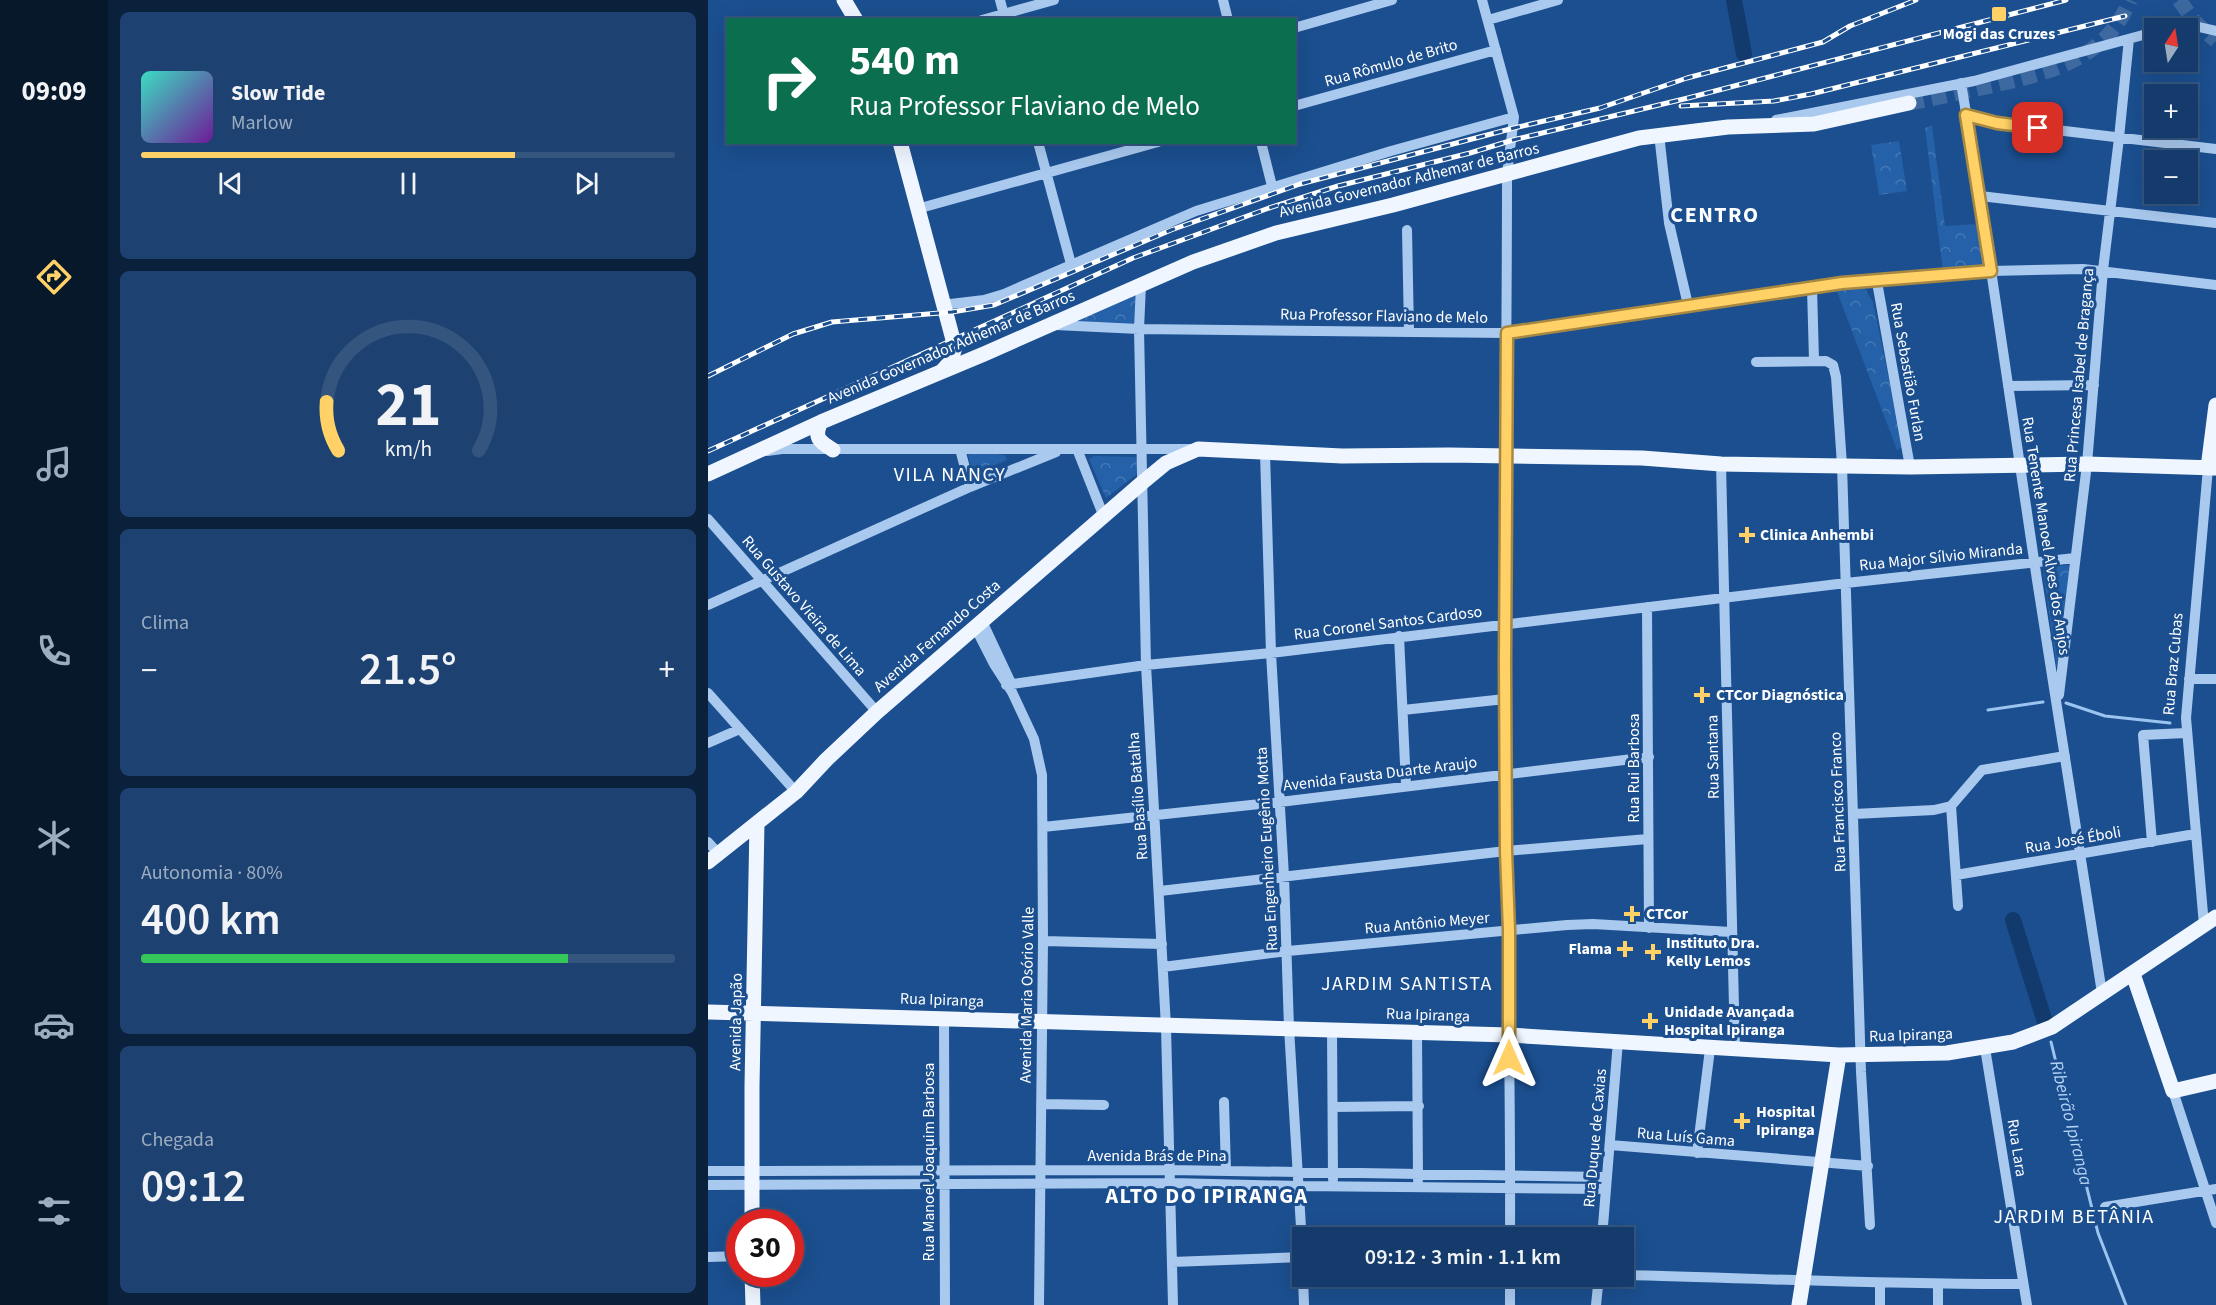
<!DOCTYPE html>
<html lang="pt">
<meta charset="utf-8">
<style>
body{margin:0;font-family:"Source Sans 3",sans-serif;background:#1d4271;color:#f1f3f6;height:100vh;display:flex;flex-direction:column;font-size:22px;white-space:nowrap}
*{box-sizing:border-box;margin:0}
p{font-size:20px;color:#9dadc1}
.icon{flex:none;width:33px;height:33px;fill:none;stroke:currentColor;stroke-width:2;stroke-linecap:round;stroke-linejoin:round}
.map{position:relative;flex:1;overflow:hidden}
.side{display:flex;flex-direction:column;gap:12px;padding:12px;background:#0b203b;width:600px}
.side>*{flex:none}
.hud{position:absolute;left:18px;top:18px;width:570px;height:126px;border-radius:0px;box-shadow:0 6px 24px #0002,0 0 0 2px #33557e;background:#0b6e4f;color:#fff;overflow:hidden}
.needle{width:39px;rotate:12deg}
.fabs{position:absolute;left:1436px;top:18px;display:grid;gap:12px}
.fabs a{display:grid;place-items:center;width:54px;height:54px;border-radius:0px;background:#143b6b;box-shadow:0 6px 24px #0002,0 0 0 2px #33557e;font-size:30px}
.speed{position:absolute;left:18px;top:1209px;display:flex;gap:12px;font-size:30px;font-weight:700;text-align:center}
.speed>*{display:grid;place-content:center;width:78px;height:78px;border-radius:50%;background:#143b6b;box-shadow:0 6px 24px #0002,0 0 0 2px #33557e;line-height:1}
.speed .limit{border:9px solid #d22;background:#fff;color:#111}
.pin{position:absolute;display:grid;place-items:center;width:51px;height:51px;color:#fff;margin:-26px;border-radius:12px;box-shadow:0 3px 9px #0006}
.me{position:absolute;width:66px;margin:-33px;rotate:0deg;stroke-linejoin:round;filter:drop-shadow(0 0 4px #0008)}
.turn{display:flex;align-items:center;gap:21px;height:126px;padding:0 24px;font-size:27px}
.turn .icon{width:78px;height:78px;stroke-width:2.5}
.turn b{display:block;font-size:42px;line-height:51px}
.big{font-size:45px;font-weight:600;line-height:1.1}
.side .widget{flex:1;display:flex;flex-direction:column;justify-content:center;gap:9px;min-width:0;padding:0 21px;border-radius:9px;background:#1d4271}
.side .dial{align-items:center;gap:0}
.dial svg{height:156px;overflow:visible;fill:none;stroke:#33557e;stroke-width:7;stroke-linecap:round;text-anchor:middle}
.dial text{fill:#f1f3f6;stroke:none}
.song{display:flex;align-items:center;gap:18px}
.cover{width:72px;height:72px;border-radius:9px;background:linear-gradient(135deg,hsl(170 70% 55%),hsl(280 70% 35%))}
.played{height:6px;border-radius:3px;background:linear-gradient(90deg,#ffd166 70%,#33557e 70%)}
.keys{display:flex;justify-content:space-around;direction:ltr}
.heat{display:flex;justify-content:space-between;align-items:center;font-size:33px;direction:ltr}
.charge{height:9px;border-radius:4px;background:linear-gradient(90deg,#34c759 80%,#33557e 0)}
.trip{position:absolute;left:584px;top:1227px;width:342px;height:60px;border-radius:0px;background:#143b6b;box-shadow:0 6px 24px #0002,0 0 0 2px #33557e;font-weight:600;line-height:60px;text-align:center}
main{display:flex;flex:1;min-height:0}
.menu{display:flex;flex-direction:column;width:108px;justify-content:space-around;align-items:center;background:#08182b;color:#9dadc1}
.menu .icon{width:42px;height:42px}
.menu .selected{color:#ffd166}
.menu b{font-size:27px;color:#f1f3f6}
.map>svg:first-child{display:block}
</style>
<main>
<nav class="menu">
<b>09:09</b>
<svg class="icon selected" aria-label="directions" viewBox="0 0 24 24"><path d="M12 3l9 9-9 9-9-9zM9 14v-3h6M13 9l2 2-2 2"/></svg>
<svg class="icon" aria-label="music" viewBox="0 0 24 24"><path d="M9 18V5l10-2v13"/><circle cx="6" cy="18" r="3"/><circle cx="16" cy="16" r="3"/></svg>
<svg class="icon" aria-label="phone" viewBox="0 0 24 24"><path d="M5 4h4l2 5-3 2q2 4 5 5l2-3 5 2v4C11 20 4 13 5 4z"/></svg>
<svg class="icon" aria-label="climate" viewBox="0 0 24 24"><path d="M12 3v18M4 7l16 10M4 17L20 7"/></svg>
<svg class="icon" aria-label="car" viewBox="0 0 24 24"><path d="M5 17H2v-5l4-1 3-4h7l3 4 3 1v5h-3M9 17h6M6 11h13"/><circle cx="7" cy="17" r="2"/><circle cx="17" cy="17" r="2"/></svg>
<svg class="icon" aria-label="filters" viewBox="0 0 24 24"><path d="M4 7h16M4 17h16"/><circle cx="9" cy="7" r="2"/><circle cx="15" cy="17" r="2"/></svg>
</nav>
<section class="side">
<div class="widget">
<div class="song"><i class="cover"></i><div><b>Slow Tide</b><p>Marlow</p></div></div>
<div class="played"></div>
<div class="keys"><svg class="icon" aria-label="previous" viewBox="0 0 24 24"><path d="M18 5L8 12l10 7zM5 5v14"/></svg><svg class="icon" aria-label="pause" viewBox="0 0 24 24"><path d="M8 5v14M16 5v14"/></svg><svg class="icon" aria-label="next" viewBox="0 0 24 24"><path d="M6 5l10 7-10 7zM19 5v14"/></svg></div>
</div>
<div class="widget dial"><svg viewBox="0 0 100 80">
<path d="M14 69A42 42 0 1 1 86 69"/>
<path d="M14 69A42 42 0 0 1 8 44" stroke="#ffd166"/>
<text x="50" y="56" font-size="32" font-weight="700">21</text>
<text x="50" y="72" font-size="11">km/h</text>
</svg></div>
<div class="widget"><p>Clima</p>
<div class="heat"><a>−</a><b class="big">21.5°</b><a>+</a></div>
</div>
<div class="widget"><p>Autonomia · 80%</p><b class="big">400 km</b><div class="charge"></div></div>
<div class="widget"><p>Chegada</p><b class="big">09:12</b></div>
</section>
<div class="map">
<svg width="1508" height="1305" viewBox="0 0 1508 1305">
<defs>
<pattern id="park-crowns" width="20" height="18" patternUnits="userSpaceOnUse" patternTransform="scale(1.5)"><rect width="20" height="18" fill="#2461a8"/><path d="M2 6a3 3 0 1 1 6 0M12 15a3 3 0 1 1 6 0" fill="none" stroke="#4579b5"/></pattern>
</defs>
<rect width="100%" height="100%" fill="#1b4f8f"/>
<path fill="url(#park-crowns)" d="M1224,126L1237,226L1273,224L1279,267L1235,271L1217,128Z
M1191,141L1199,191L1171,195L1163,145Z
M1149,286L1157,289L1165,302L1195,447L1189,450L1128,289Z
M428,293L427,326L367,321Z
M264,452L297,455L299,460L265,474L260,455Z
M386,456L428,457L431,469L428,475L398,498L381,459Z
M1363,565L1351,682L1335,571L1337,567Z"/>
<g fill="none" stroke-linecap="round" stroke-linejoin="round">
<path stroke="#9cc4f0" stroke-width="3" d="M1358,703L1397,716L1462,723
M1280,710L1335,702
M1343,1042L1390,1233L1418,1305"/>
<path stroke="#123a6d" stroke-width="16" d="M1026,0L1036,54
M1305,920L1337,1022"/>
<path stroke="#3d69a0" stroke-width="15" stroke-dasharray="15 8" stroke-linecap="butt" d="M1471,0L1487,22L1508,41
M1201,103C1230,98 1259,91 1287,85C1344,72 1398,59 1422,0"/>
<path stroke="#a9c9ee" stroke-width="10" d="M292,0L297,19
M515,0L520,20
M774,0L806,117L799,174C799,349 796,523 797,698C798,878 803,1058 802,1238
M274,20L346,0
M780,20L850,0
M586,28L684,0
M1460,28L1482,25L1508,31
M1253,83L1272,196L1329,580L1394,993
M586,106L788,50
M1258,115L1289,123L1508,149
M1068,120L1266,81L1446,32
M951,134L961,223L980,305
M330,142L363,264
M553,142L564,186
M1272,196L1508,223
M209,209L450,142
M699,230L701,331
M1169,282L1202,467
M433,285L431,329L438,665L458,1027L465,1305
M1104,288L1106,360
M234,305L276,300L296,294L488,211L683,151L806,117
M347,325L431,329L799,333L1134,283L1283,271L1375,269L1508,285
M1048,362L1118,361L1125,365L1128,377L1134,465L1153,1072L1162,1225
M1300,386L1386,385
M252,449L262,487
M369,449L396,517
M59,451L74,449H484
M557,453L563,653L576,876L581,1028L594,1244
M1013,464L1027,1049
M0,519L169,712
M0,605L262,487L348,452
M939,607L941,928
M274,621L304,685
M267,627L286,664L304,692L326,739L334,775L335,941L331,1305
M691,636L698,785
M1481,679H1508
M298,685L438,665L563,653L1138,583L1367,558
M0,693L88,792
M1351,695L1379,464L1395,270L1411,138L1421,39
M695,710L797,699
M0,743L32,729
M1243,806L1274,770L1357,756
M1243,806L1250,906
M1146,814L1226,810L1243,806
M335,827L572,802L941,757
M0,842L10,853
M1444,842L1435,735L1478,733
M1248,875L1487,834
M452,891L798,851L940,839
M1496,925L1478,718L1500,468
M335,941L454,944
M455,967L580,951L859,925L885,924L1023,932
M236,1018L237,1305
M624,1030L625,1179
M709,1033L710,1180
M1277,1048L1319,1305
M1465,1091L1508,1223
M516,1102L518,1171
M333,1104L396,1105
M625,1107L711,1106
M902,1145L1160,1166
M989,1153L1002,1049
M0,1171L463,1170L898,1177
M0,1185L463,1183L590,1186L897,1189
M1397,1207L1508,1189
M894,1238L910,1041
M0,1257L32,1256
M464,1262L594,1257
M915,1275C1048,1278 1181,1285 1315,1284
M595,1276L596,1305
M802,1305V1276
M888,1305L891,1276
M1172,1305V1284
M1230,1305V1285"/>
<path stroke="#f0f6ff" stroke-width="15" d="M136,0L148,20
M192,142L247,347L243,361L234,371
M113,422C105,438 112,442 125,450
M1500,468L1508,405
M0,474L113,422L276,354L485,262L568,233L685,205L931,138L1020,127L1106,124L1201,103
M0,862L88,792L118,760L169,712L435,482L458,463L490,449L634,456L741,455L934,458L1013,464L1202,467L1379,464L1508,468
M1425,974L1465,1091L1508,1081
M0,1012L801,1035L1131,1055L1239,1053L1305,1042L1344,1027L1508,917
M44,1222V1086L49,823
M44,1274L45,1305
M1091,1305L1131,1055"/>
<defs>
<path id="rail" d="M973,106L1066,101L1103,94L1417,16
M0,376L85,334L124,322L244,312L286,305L463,230L592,184L806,128L892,108L979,78L1115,42L1142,26L1208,0
M0,451L425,258L561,208L630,186L762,153L805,140L980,98L1358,0"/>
</defs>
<use href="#rail" stroke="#fff" stroke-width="5"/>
<use href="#rail" stroke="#1b4f8f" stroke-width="3" stroke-dasharray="9" stroke-linecap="butt"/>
</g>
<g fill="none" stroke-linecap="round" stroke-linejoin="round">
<defs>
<path id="route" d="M801,1058V930L798,851L797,662L799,333L1134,283L1283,271L1258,115L1289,123L1330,128"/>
</defs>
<use href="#route" stroke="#a68842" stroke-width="15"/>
<use href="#route" stroke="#ffd166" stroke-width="10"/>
</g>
<g fill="#ffd166" stroke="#1b4f8f" stroke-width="2">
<rect x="1283" y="6" width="16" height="16" rx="3"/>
<path d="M1036 526h6v6h6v6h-6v6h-6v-6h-6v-6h6z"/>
<path d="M991 686h6v6h6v6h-6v6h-6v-6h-6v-6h6z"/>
<path d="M921 905h6v6h6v6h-6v6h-6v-6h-6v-6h6z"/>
<path d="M914 940h6v6h6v6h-6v6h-6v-6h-6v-6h6z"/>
<path d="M942 943h6v6h6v6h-6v6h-6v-6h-6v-6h6z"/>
<path d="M939 1012h6v6h6v6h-6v6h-6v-6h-6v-6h6z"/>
<path d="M1031 1112h6v6h6v6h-6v6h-6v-6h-6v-6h6z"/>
</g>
<g text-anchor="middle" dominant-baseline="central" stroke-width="6" stroke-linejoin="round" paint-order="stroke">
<g font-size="16" font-weight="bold" fill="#fff" stroke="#1b4f8f" text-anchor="start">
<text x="1291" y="34" text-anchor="middle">Mogi das Cruzes</text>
<text x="1052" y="535">Clinica Anhembi</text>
<text x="1008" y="695">CTCor Diagnóstica</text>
<text x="938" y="914">CTCor</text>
<text x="958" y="943">Instituto Dra.<tspan x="958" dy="18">Kelly Lemos</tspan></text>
<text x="904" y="949" text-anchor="end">Flama</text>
<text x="956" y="1012">Unidade Avançada<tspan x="956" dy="18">Hospital Ipiranga</tspan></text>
<text x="1048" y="1112">Hospital<tspan x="1048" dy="18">Ipiranga</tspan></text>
</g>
<g font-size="16" fill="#fff" stroke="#1b4f8f">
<text transform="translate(683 63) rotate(-16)">Rua Rômulo de Brito</text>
<text transform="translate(701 180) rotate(-14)">Avenida Governador Adhemar de Barros</text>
<text transform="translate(676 316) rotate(1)">Rua Professor Flaviano de Melo</text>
<text transform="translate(243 347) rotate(-23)">Avenida Governador Adhemar de Barros</text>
<text transform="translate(1200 372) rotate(80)">Rua Sebastião Furlan</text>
<text transform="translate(1371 375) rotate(-85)">Rua Princesa Isabel de Bragança</text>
<text transform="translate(1338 536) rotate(81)">Rua Tenente Manoel Alves dos Anjos</text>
<text transform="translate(1233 557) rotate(-6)">Rua Major Sílvio Miranda</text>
<text transform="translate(96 606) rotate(49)">Rua Gustavo Vieira de Lima</text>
<text transform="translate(680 623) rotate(-7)">Rua Coronel Santos Cardoso</text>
<text transform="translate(229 636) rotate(-41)">Avenida Fernando Costa</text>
<text transform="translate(1465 664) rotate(-85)">Rua Braz Cubas</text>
<text transform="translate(1005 757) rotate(-91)">Rua Santana</text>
<text transform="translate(926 768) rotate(-90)">Rua Rui Barbosa</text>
<text transform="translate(672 774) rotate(-7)">Avenida Fausta Duarte Araujo</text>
<text transform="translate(430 796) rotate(-94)">Rua Basílio Batalha</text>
<text transform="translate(1130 802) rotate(-92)">Rua Francisco Franco</text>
<text transform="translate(1365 840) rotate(-10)">Rua José Éboli</text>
<text transform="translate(559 849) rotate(-93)">Rua Engenheiro Eugênio Motta</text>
<text transform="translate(719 923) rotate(-5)">Rua Antônio Meyer</text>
<text transform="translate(319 995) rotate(-89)">Avenida Maria Osório Valle</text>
<text transform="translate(234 1000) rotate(2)">Rua Ipiranga</text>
<text transform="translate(720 1015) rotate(2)">Rua Ipiranga</text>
<text transform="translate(28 1022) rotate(-89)">Avenida Japão</text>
<text transform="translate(1203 1035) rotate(-2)">Rua Ipiranga</text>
<text transform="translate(978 1137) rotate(5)">Rua Luís Gama</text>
<text transform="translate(887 1138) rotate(-85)">Rua Duque de Caxias</text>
<text transform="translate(1309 1148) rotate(81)">Rua Lara</text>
<text x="449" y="1156">Avenida Brás de Pina</text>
<text transform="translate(221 1162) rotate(-90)">Rua Manoel Joaquim Barbosa</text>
</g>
<g font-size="18" font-style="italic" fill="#b5d3f5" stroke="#1b4f8f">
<text transform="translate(1363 1123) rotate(76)">Ribeirão Ipiranga</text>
</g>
<g font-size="20" letter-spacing="1.5" fill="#fff" stroke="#1b4f8f">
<text x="242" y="475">VILA NANCY</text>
<text x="699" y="984">JARDIM SANTISTA</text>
<text x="1366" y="1217">JARDIM BETÂNIA</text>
</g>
<g font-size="22" font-weight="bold" letter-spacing="1.5" fill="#fff" stroke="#1b4f8f">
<text x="1007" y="215">CENTRO</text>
<text x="499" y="1196">ALTO DO IPIRANGA</text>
</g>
</g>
</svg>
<div class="fabs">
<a><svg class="needle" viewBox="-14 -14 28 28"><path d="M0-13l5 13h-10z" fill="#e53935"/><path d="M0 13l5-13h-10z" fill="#9dadc1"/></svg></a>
<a>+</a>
<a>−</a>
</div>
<div class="speed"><div class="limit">30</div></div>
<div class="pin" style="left:1330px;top:128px;background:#d93025"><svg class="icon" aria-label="arrive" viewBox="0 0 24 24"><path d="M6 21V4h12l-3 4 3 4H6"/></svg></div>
<svg class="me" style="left:801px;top:1058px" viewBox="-20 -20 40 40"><path d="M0-17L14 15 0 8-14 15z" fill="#ffd166" stroke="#fff" stroke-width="4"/></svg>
<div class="trip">09:12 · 3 min · 1.1 km</div>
<div class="hud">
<div class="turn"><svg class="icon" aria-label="right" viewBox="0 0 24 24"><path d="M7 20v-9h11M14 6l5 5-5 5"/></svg><div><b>540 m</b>Rua Professor Flaviano de Melo</div></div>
</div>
</div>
</main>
